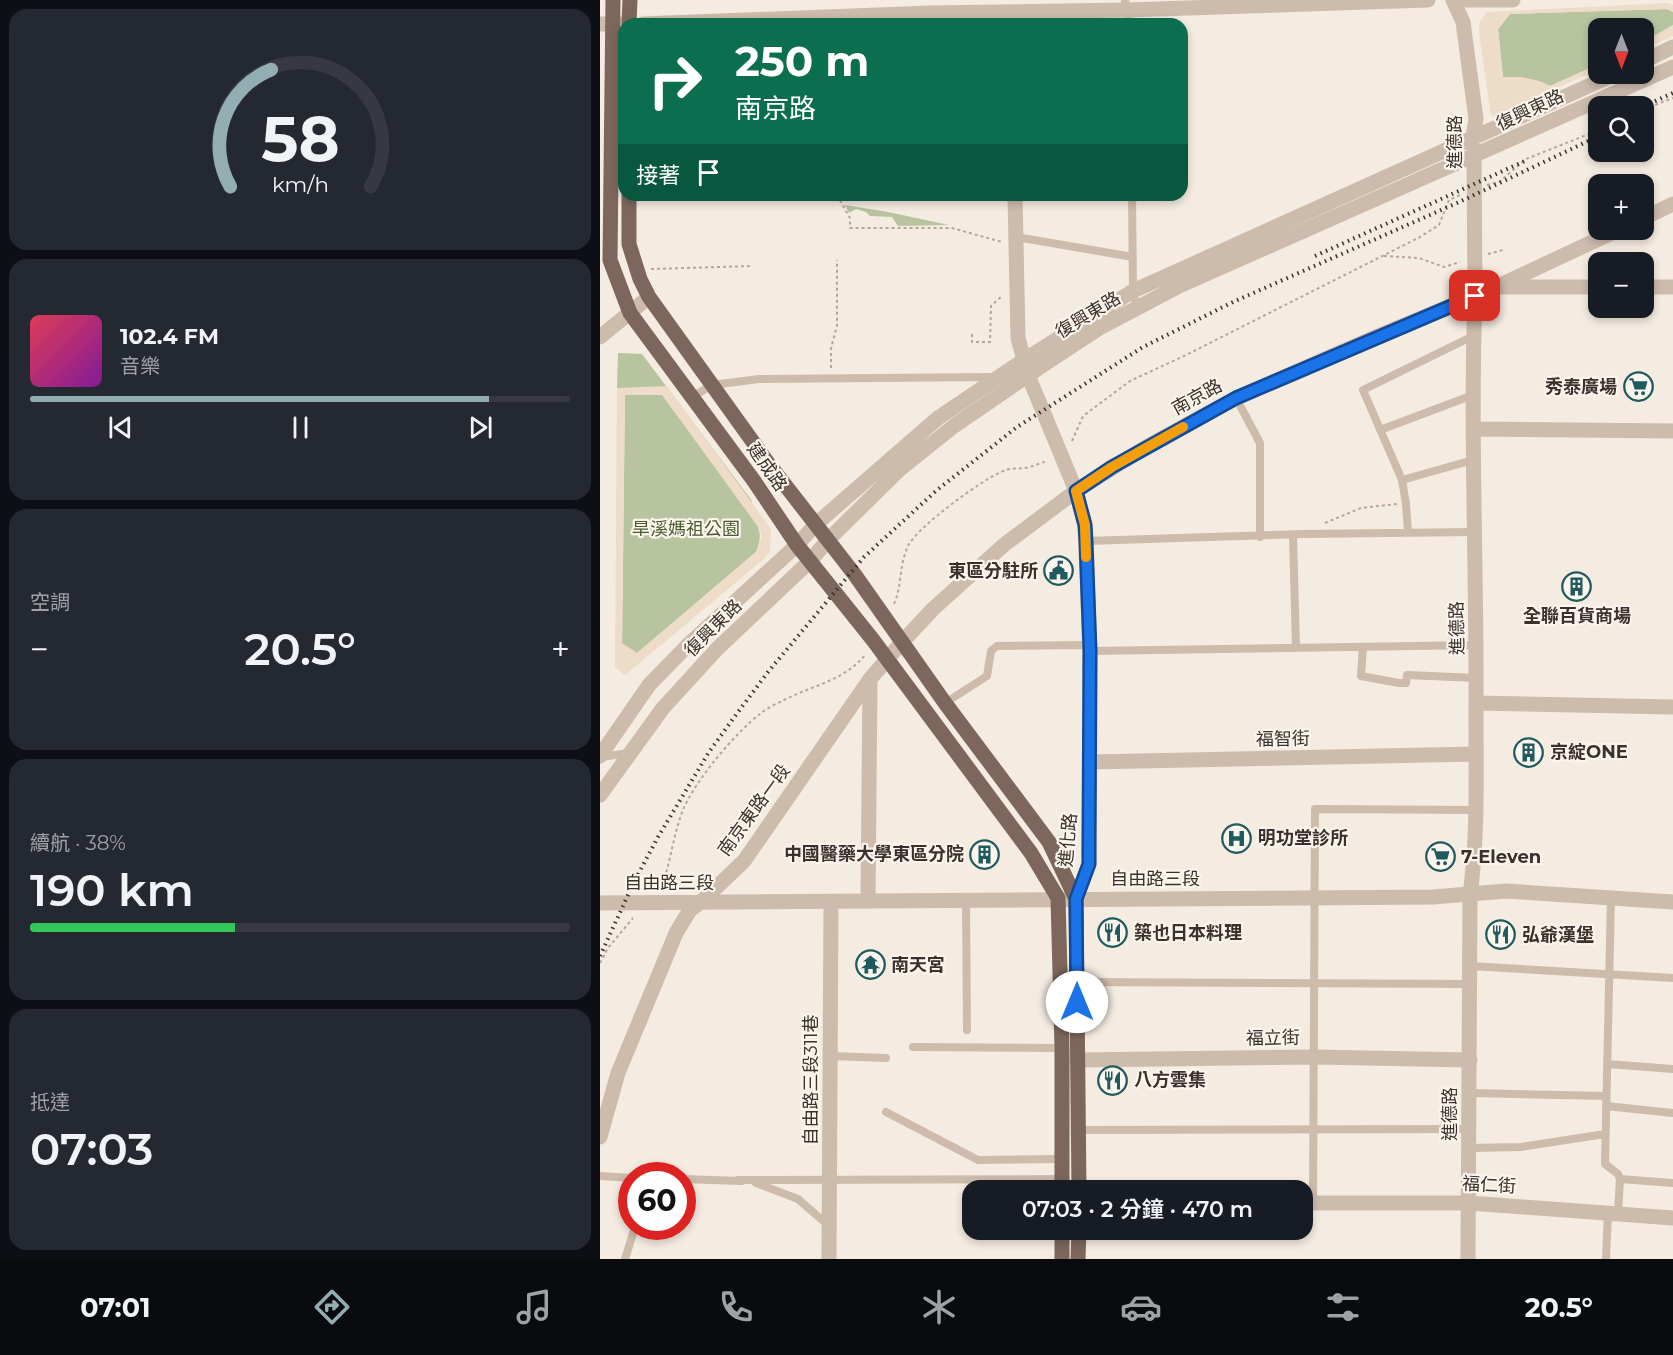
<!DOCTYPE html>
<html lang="zh-TW">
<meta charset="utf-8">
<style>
body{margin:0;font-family:Montserrat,"Noto Sans TC",sans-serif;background:#242831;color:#f1f3f6;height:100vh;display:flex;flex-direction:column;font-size:22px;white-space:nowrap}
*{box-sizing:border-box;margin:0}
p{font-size:20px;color:#9ea1a6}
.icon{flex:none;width:33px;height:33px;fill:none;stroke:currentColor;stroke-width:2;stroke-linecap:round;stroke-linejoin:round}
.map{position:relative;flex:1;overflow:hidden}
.drawer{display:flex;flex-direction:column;gap:9px;padding:9px;background:#0d0f14;width:600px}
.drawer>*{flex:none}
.guide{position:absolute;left:18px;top:18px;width:570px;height:183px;border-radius:18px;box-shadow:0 3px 9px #0003;background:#0b6e4f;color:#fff;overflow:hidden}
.needle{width:39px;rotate:180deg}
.tools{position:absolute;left:988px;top:18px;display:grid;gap:12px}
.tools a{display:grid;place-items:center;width:66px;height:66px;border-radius:12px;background:#171b24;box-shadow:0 3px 9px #0003;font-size:30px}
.speed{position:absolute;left:18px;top:1162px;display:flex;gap:12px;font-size:30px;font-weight:700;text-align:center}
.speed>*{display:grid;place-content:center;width:78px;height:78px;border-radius:50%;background:#171b24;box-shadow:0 3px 9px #0003;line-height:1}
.speed .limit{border:9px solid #d22;background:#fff;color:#111}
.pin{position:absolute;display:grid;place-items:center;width:51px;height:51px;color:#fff;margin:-26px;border-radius:12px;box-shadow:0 3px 9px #0006}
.me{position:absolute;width:66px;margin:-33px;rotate:0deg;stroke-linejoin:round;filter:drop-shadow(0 0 4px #0008)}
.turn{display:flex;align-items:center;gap:21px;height:126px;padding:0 18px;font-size:27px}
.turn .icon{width:78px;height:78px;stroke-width:2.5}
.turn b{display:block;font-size:42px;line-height:51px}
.then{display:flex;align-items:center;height:57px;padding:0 18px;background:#0003;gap:12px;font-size:22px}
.big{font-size:45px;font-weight:600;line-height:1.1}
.drawer .widget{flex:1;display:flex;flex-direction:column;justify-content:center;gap:9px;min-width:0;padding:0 21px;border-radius:18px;background:#242831}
.drawer .dial{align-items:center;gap:0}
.dial svg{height:156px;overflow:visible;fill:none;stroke:#363941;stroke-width:7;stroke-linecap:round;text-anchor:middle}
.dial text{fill:#f1f3f6;stroke:none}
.song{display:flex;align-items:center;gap:18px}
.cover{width:72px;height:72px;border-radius:9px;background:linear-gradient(135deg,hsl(350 70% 55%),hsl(290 70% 35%))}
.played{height:6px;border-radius:3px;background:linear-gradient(90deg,#92aeb2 85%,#363941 85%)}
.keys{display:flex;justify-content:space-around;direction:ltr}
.heat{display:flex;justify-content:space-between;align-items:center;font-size:33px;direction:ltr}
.charge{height:9px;border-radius:4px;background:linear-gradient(90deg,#34c759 38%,#363941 0)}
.trip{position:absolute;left:362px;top:1180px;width:351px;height:60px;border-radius:18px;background:#171b24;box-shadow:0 3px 9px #0003;font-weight:600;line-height:60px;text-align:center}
.dock{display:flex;height:96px;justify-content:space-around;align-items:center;background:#090b0e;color:#9ea1a6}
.dock .icon{width:42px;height:42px}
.dock .active{color:#92aeb2}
.dock b{font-size:27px;color:#f1f3f6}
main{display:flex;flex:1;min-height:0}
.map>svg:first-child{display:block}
</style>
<main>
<section class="drawer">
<div class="widget dial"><svg viewBox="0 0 100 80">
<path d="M14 69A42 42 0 1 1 86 69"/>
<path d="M14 69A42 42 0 0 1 35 9" stroke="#92aeb2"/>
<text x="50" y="56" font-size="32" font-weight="700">58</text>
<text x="50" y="72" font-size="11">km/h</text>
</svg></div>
<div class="widget">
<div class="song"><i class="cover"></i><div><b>102.4 FM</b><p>音樂</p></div></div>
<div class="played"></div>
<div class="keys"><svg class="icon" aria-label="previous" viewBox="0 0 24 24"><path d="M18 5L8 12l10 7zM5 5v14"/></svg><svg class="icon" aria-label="pause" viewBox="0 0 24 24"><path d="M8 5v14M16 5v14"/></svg><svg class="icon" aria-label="next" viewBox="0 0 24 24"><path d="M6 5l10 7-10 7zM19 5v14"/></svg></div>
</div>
<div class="widget"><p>空調</p>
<div class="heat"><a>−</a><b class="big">20.5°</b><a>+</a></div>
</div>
<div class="widget"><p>續航 · 38%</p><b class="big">190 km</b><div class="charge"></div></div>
<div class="widget"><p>抵達</p><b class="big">07:03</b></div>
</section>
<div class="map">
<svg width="1073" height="1259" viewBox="0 0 1073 1259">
<rect width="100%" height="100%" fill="#f4ebe1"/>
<path fill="#b8c4a0" d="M1067,9L1073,12V25L1044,42V28H999V64L950,86L939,81L903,77L898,29L910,14Z
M245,205L288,212L349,225L298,226L292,217L270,216L266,212L256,209L249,213Z
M18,353L42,354L152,501L145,507C157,525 165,530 156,552L36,654L22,649L25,388H17Z"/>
<path fill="#ecdcc8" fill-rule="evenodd" d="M1068,3L1073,5V12L1067,9L910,14L898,29L903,77H922L939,81L950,86L999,64V69L936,97L938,102L901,119L891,115L880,40L879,23L887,12Z
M1073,25V36L1044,49V42Z
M67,386L171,529L170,551L164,559L25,675L15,667L17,388ZM25,395H62L161,531V539L156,552L37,653L22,643Z"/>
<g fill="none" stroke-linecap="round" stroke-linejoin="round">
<path stroke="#b9a596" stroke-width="2" stroke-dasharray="3 3" stroke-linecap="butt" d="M1044,109L1073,98
M887,185L899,182L926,159L999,130
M237,195L250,218V228H352L402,242
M888,254L903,250
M784,256L819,258L844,267L860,262
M51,269L153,266
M372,334V342H390L391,306L402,296
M231,368V348L237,326V260
M472,441L483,416L530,381L584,356L820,237L839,225L849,200L860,195
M725,523L761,508L797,504
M294,604C302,586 299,565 308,546C316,528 386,476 406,470C412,468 419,469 425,468C432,467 440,463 447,461
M58,888L64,881C71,857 74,833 83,810C94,782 136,732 160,714C167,708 176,704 184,700C213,685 244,681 266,654
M0,963L8,948L33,918"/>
<path stroke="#cdbbac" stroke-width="8" d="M525,0L530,24
M532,195L533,291L537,309
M416,237L533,257
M92,397L112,385L159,379L393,377
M636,398L660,443V537
M780,430L873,395
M802,480L873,460
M808,532L806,504L802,480L763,390L873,336
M693,535L696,648
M486,541L704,534L874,532
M763,647L761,676L799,683H806L807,675L877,678
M490,651L877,645
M345,703L387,676L391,651L397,646L490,645
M1,757L29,753
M1011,898L1005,1164L1018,1174L1020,1179L1018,1213
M366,901L367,1030
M870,966L1073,978
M477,982L870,984
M313,1047L462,1048
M230,1056L286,1058
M1007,1064L1073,1069
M870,1093L1006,1096
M1006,1106L1073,1113
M286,1112L378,1160L462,1159
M478,1130L869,1129
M869,1148L921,1147L1005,1134
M0,1176L32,1178
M82,1179L141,1181
M1020,1179L1073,1183
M138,1180L462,1179
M156,1183L198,1199L229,1226
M713,1203L715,809L876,810
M25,1259L35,1227
M1006,1259L1008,1212"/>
<path stroke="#cdbbac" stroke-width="15" d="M853,0L863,22L876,119L873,137
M863,0H913
M0,24H24
M43,24L329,13L528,10L828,0
M415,195L418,338L428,375L476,491L485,525L490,651L489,864L476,899
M1044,218L1073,204
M896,287L1018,230
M0,337L49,297
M873,429L1073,431
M876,703L1073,707
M491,762L876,754
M268,901L270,679
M477,1060L715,1057L870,1060
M702,1203H869L1073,1218
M229,1259L231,902
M868,1259L870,895C878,835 876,774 876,714C877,575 870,435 875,296"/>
<path stroke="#cdbbac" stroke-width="15" d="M1044,61L1073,47
M874,149L875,296
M1044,287H1073
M0,756L49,685L89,644L197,545L216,524L338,418L424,360L533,291L1015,74
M0,795L63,708L117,649L210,561L228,540L299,470L354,426L443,365L501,327L577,287L1073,67
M0,903L833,897L906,891L1073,902
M0,1137L18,1073L76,933L90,910L101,902L144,861L270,679L303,641L333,609L405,544L476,491L546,447L636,398L773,338L896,287H999"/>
<path stroke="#7d675c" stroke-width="15" d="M13,0L10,260L30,313L154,481L197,545L273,640L431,853L458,898L462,1048V1191
M29,24L30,0
M29,195V244L40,279L49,297L168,463L255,575L345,703L449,842L476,899L479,1191
M462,1259V1230
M478,1259L479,1230"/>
<path stroke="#3b302b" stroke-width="4" stroke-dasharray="1.5 4.5" stroke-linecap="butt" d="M1044,106L1073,93
M715,256L925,161
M0,956L34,882L58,837L109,752L138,712L168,672L264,557L337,490L417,427L543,347L633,302L857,203L999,136"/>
</g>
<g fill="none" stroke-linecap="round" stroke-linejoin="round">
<defs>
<path id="route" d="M477,1002L476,899L489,864V844L490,651L486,541L485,525L476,491L512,467L636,398L875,296"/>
</defs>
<use href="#route" stroke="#114b97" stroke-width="15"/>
<use href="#route" stroke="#1a73e8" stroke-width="10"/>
<path stroke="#f59e0b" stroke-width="10" d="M486,557L485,525L476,491L512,467L583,427"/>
</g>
<defs>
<symbol id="supermarket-ring" viewBox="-11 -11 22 22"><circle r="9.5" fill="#fbf5ee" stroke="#1f5a5e" stroke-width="1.5"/><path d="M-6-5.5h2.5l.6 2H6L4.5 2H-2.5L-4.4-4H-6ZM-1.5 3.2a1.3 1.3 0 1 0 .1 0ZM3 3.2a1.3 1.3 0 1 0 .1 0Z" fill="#1f5a5e"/></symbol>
<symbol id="civic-ring" viewBox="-11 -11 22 22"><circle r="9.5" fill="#fbf5ee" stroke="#1f5a5e" stroke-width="1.5"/><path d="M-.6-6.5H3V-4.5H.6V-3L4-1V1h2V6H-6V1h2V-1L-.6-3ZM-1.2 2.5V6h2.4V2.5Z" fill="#1f5a5e"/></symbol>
<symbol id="building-ring" viewBox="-11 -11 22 22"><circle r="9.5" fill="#fbf5ee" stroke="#1f5a5e" stroke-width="1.5"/><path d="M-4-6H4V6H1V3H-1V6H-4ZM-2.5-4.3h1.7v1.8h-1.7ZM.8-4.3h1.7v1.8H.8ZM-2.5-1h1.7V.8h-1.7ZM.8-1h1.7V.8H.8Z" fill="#1f5a5e"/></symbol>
<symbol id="hospital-ring" viewBox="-11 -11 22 22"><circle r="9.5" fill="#fbf5ee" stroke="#1f5a5e" stroke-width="1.5"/><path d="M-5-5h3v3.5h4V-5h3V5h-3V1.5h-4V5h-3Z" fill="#1f5a5e"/></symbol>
<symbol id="restaurant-ring" viewBox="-11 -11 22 22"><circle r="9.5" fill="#fbf5ee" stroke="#1f5a5e" stroke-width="1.5"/><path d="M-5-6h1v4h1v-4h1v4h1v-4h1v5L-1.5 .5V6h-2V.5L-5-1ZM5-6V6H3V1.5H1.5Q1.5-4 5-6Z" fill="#1f5a5e"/></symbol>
<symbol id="temple-ring" viewBox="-11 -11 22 22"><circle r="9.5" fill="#fbf5ee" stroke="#1f5a5e" stroke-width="1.5"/><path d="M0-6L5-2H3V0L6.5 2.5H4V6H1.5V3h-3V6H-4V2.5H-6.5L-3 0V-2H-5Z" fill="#1f5a5e"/></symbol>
</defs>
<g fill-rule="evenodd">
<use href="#supermarket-ring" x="1022" y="370" width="33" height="33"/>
<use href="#civic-ring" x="442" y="554" width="33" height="33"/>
<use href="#building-ring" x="960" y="570" width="33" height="33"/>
<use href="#building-ring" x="912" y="736" width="33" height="33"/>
<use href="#hospital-ring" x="620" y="822" width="33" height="33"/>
<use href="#building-ring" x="368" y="838" width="33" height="33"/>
<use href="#supermarket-ring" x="824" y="840" width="33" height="33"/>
<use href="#restaurant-ring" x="496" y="916" width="33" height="33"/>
<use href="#restaurant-ring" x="884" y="918" width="33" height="33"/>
<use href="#temple-ring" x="254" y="948" width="33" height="33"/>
<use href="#restaurant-ring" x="496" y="1064" width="33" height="33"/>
</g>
<g text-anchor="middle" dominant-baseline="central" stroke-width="4.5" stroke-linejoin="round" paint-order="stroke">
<g font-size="18" fill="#3b302b" stroke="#fbf5ee">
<text transform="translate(930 110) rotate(-25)">復興東路</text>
<text transform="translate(855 142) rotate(-90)">進德路</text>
<text transform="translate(488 315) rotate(-31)">復興東路</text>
<text transform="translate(597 397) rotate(-29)">南京路</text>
<text transform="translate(167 467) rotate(55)">建成路</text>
<text transform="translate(113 628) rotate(-45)">復興東路</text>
<text transform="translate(857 628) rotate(-91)">進德路</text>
<text transform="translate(683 739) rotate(-1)">福智街</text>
<text transform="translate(154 810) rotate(-54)">南京東路一段</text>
<text transform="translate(468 840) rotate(-85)">進化路</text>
<text x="555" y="879">自由路三段</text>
<text x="69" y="883">自由路三段</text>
<text transform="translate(673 1038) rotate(-1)">福立街</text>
<text transform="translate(211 1080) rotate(-90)">自由路三段311巷</text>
<text transform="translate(850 1114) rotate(-90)">進德路</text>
<text transform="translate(889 1185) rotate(3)">福仁街</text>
</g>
<g font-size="18" font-weight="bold" fill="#3b302b" stroke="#fbf5ee" text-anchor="start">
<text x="1017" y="387" text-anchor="end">秀泰廣場</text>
<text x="438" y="571" text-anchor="end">東區分駐所</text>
<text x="977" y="616" text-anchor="middle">全聯百貨商場</text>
<text x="950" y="752">京綻ONE</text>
<text x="658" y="838">明功堂診所</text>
<text x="364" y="854" text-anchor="end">中國醫藥大學東區分院</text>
<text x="861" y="857">7-Eleven</text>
<text x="534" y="933">築也日本料理</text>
<text x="922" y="935">弘爺漢堡</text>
<text x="291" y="965">南天宮</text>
<text x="534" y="1080">八方雲集</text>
</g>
<g font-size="18" fill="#4a5a2e" stroke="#fbf5ee">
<text x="86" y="529">旱溪媽祖公園</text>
</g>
</g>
</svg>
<div class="tools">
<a><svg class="needle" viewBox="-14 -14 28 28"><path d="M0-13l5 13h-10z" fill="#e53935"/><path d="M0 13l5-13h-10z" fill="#9ea1a6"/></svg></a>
<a><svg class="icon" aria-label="search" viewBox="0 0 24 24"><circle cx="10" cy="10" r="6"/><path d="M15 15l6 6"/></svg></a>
<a>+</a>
<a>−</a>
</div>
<div class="speed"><div class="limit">60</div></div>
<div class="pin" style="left:875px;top:296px;background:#d93025"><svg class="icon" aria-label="arrive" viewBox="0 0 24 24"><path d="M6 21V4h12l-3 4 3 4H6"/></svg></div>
<svg class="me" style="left:477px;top:1002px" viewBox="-20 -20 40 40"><circle r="19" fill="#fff"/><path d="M0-13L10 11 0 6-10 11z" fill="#1a73e8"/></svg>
<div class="trip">07:03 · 2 分鐘 · 470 m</div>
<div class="guide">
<div class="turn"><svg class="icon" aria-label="right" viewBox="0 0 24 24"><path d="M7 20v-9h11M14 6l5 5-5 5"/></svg><div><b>250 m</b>南京路</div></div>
<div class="then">接著<svg class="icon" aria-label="arrive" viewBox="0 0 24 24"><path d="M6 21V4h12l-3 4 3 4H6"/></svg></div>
</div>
</div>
</main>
<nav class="dock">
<b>07:01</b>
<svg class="icon active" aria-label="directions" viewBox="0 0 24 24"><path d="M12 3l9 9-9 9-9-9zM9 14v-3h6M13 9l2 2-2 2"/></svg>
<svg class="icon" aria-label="music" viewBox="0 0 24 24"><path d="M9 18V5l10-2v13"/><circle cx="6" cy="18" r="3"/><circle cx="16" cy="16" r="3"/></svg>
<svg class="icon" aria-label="phone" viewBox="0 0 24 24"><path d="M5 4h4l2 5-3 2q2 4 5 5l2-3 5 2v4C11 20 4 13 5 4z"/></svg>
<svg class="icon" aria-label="climate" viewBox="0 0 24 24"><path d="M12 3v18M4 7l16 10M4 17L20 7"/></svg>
<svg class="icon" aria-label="car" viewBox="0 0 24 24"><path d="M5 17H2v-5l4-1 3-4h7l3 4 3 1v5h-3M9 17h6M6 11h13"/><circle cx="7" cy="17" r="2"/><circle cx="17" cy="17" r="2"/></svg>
<svg class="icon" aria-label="filters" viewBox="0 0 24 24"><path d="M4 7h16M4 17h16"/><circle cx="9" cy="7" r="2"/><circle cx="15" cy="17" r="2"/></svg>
<b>20.5°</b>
</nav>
